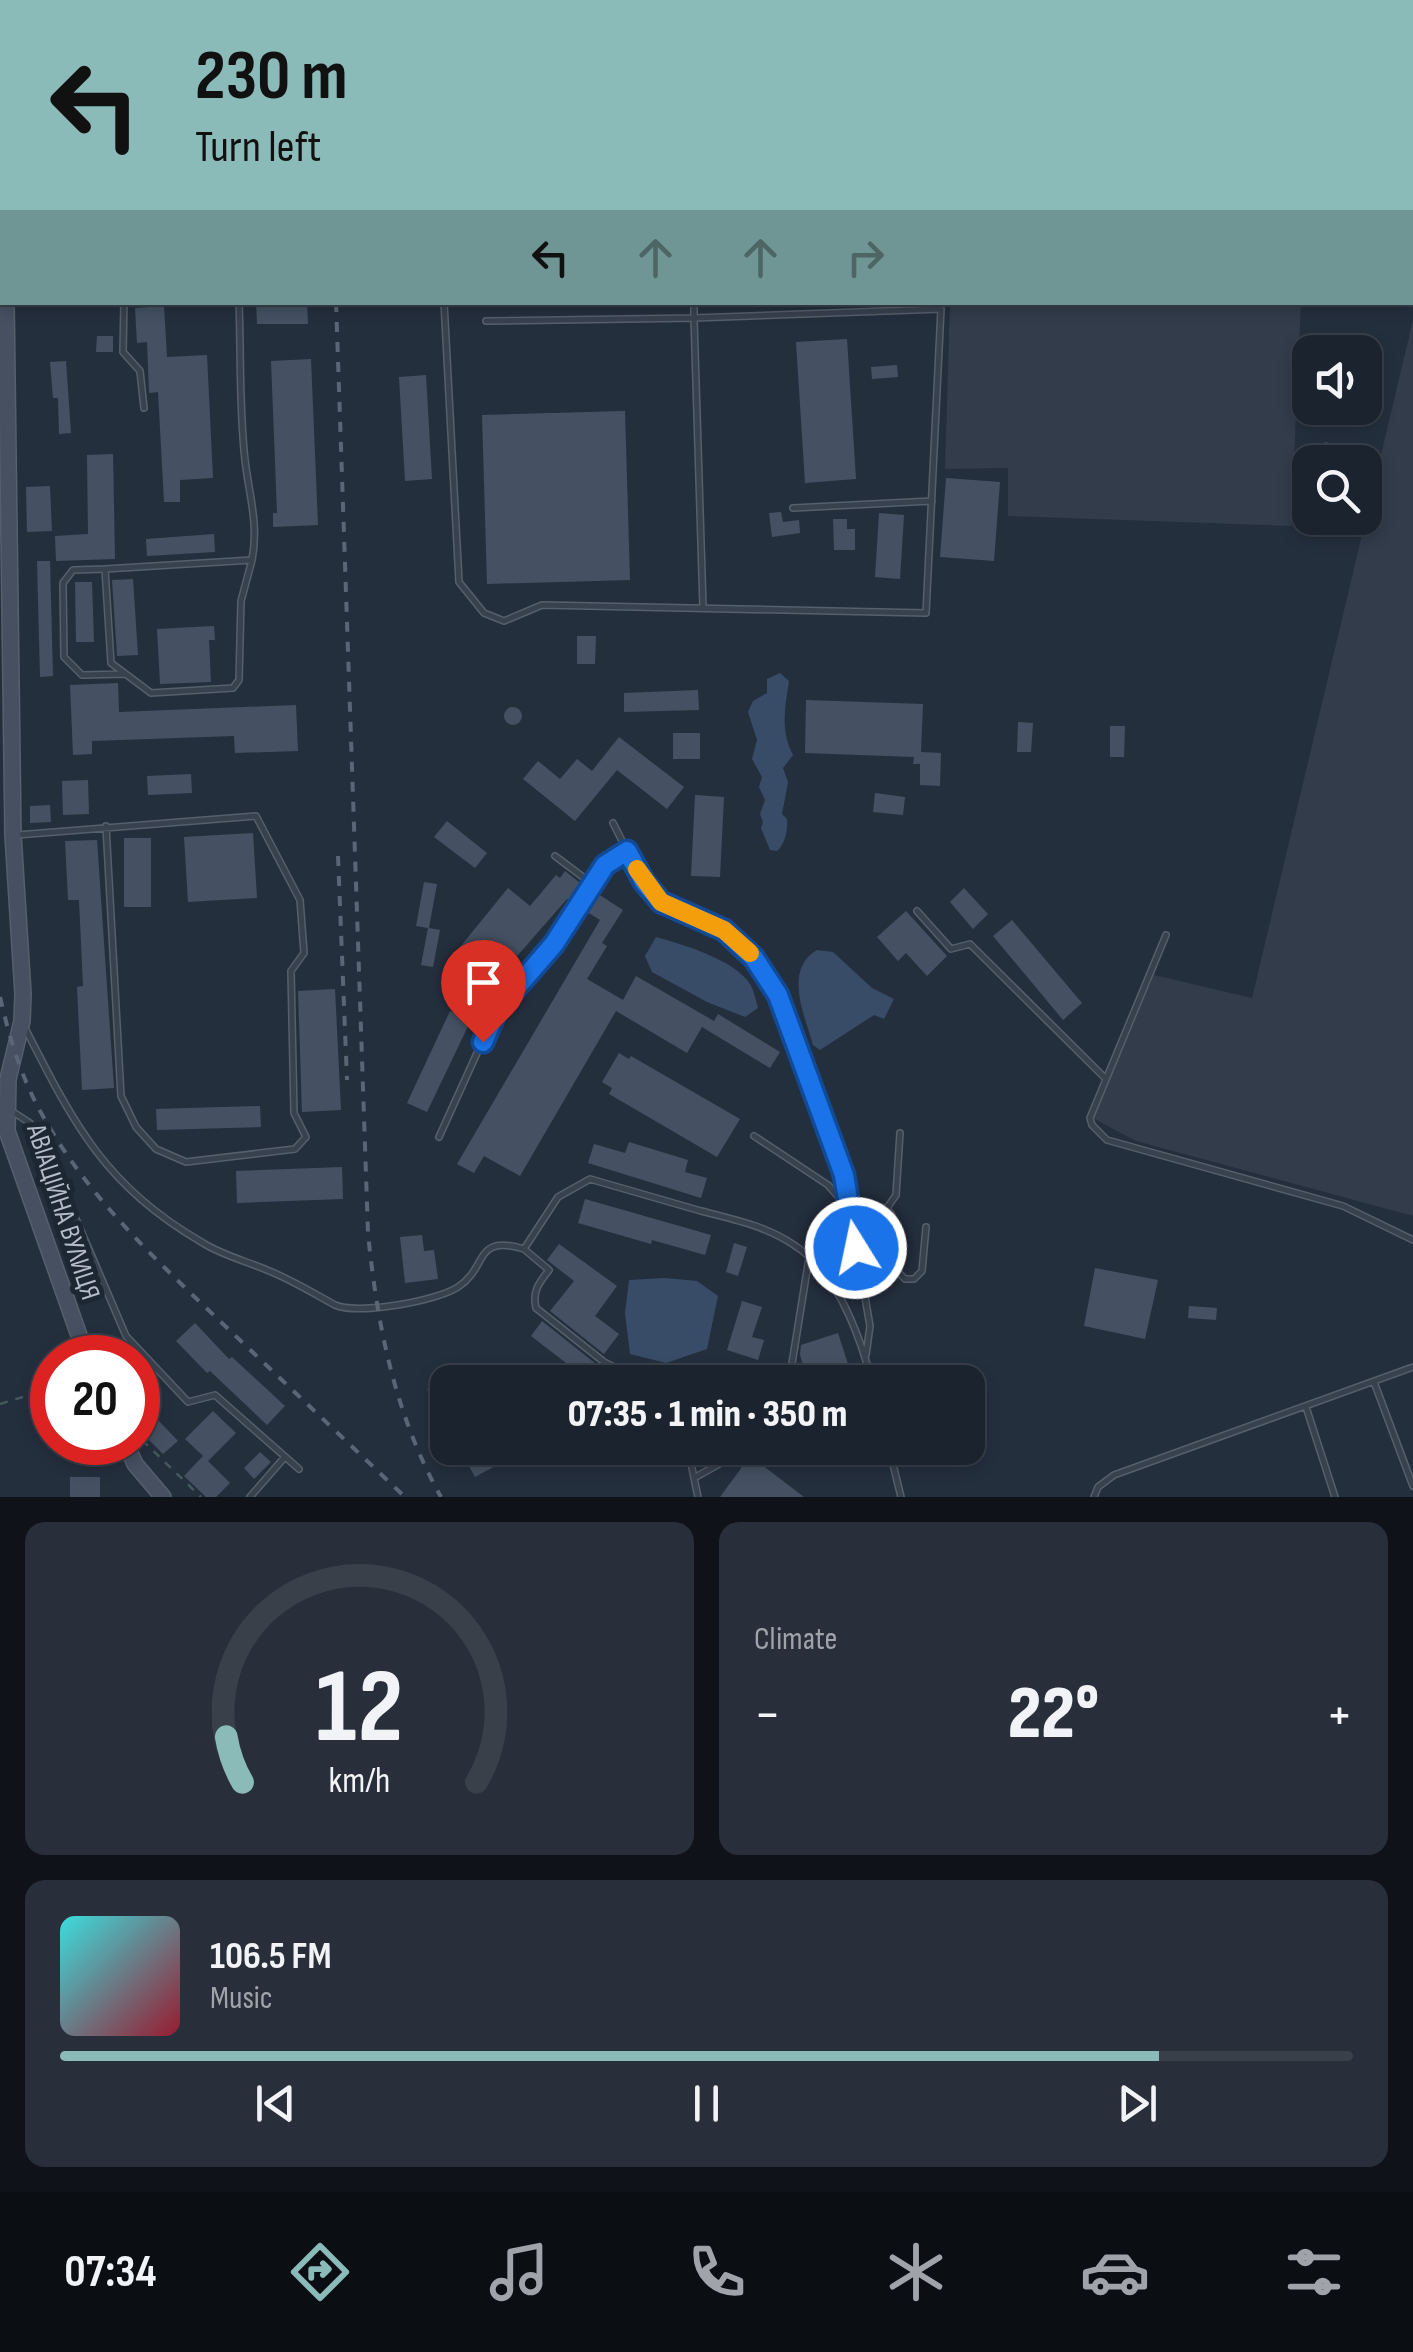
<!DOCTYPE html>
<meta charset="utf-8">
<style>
body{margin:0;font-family:"Sofia Sans Condensed",sans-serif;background:#282f3a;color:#f1f3f6;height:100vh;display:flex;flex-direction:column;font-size:38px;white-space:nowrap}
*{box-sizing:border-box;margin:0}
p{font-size:32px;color:#a0a4aa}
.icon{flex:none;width:55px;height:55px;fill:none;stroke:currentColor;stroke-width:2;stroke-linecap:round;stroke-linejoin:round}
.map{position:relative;height:1497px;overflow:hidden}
.panel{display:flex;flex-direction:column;gap:25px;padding:25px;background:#0f1319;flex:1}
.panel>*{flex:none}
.top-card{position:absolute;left:0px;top:0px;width:1415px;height:305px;box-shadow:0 5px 15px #0003,0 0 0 2px #39404a;background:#8bbbb9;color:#111;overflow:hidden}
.controls{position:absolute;left:1292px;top:335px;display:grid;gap:20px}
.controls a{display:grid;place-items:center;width:90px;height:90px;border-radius:20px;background:#1b232e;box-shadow:0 5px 15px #0003,0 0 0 2px #39404a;font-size:50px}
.speed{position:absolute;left:30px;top:1335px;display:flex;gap:20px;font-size:50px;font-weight:700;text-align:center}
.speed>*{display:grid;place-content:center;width:130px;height:130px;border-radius:50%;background:#1b232e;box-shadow:0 5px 15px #0003,0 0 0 2px #39404a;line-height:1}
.speed .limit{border:15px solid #d22;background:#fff;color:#111}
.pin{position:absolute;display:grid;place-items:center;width:85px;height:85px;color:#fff;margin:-102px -42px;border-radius:50% 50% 50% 0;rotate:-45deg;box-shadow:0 0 10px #0007}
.pin .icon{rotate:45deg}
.me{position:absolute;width:110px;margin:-55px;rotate:350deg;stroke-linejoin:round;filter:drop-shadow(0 0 8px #0008)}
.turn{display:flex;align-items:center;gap:35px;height:210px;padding:0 30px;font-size:45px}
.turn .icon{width:130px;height:130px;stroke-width:2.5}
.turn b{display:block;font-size:70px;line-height:85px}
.lanes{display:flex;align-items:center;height:95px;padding:0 30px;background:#0003;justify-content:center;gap:50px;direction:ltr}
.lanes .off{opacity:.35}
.big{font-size:75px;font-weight:800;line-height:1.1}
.panel .card{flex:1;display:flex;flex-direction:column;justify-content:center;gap:15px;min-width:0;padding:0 35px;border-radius:20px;background:#282f3a}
.panel .dial{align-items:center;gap:0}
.dial svg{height:260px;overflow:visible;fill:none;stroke:#39404a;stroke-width:7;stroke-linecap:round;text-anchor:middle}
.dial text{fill:#f1f3f6;stroke:none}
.song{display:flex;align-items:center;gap:30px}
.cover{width:120px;height:120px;border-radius:15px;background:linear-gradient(135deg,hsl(180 70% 55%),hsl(350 70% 35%))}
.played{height:10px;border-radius:5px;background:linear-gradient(90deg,#8bbbb9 85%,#39404a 85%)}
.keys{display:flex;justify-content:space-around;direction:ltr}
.heat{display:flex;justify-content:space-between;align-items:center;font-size:55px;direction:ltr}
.panel .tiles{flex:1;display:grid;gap:25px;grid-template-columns:1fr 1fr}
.card:last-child{grid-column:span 2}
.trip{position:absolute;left:430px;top:1365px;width:555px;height:100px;border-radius:20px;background:#1b232e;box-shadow:0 5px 15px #0003,0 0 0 2px #39404a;font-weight:800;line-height:100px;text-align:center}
.menu{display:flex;height:160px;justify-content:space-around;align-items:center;background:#0b0e12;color:#a0a4aa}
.menu .icon{width:70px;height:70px}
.menu .current{color:#8bbbb9}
.menu b{font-size:45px;color:#f1f3f6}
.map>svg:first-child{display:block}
</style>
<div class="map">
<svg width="1413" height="1497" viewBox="0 0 1413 1497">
<rect width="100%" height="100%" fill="#242f3e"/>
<path fill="#323c4b" d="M946,0H1298L1299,2H946Z
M950,303H1301L1291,526L1008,516V468L945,469Z
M1413,320V1216L1136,1141L1093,1118L1154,975L1252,998Z"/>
<path fill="#394c67" d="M780,673L789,681C785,707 780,731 793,755L783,768L788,782L782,814L787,819C788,830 785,844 777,851L770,850L761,828L763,822L760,814L765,800L759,787L762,777L752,759L757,740L748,712L753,701L767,693V679Z
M656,937C682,944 735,960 750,984C754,990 756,1001 758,1008L745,1017L707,1002L652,972L645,956Z
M817,950L833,952L872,988L894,999L884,1019L874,1015L820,1050L813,1045C805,1016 783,970 817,950Z
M665,1278L697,1281L718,1296L707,1349L666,1363L630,1354L625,1313L629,1280Z"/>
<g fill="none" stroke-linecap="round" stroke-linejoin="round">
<path stroke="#3f4a5a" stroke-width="38" d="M930,0V2
M1377,2L1379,0"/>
</g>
<path fill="#455162" d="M256,302H307L308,324H257Z
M164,306L167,357L207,355L213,478L180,480V502H164L158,392L149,393L147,342L137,343L135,308Z
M97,336H113V352H96Z
M847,339L856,479L805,483L796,342Z
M311,359L318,525L273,527V513H277L271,361Z
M66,361L71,433L59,434L58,398H53L50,362Z
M897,365L898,377L872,379L871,367Z
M426,375L432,479L405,481L399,377Z
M625,411L630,580L487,584L482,415Z
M1325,442L1350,447L1346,462H1320Z
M113,454L115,559L56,561L55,536L88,534L87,455Z
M946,478L1000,482L994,561L940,557Z
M50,486L52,531L27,532L26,487Z
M781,512L783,522L799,520L800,533L772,537L769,513Z
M879,513L904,515L900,579L875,577Z
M833,519H847V529H855V550H834Z
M214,534L215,552L147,556L146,539Z
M37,561H50L53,676L40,677Z
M133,579L138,655L117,656L112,580Z
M75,582H92L94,642H76Z
M214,626L215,640H209L211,682L160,684L157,629Z
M577,636H596L595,664H577Z
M118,683L119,712L296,705L298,751L235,753L234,736L92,741V754L73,755L70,685Z
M698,690L699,710L624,712V693Z
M806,700L923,704L921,752L941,753L940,786L920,785V764H913L914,757L805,753Z
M504 716a9 9 0 1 1 18 0a9 9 0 1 1-18 0Z
M1018,722L1033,723L1031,752H1017Z
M1110,726H1125L1124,757H1110Z
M673,733H700V759H673Z
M619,737L684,787L667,809L617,770L575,821L523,779L538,761L560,779L577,759L592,771Z
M191,774L192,793L148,795L147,776Z
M88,780L89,814L63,815L62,781Z
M875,793L905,797L903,815L873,812Z
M695,795L724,797L720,877L691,876Z
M50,805L51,822L30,823V806Z
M447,821L487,853L475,868L434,837Z
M253,833L257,898L188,902L184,837Z
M124,838H151V907H124Z
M97,840L114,1088L82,1090L77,987L83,986L79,900H68L65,841Z
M565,871L584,886L573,903L567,899L491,986L473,971L479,963L460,947L508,888L530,906L556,875L560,878Z
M424,882L437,884L429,928L440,930L433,967L421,965L428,928L416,926Z
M964,888L988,914L973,929L950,902Z
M595,892L623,910L602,943L607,946L587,979L623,1000L636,976L714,1021L718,1014L780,1052L770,1068L702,1027L687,1053L616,1011L520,1176L484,1156L474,1173L457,1164L600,920L584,910Z
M906,911L947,956L927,976L906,953L898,961L877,937Z
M1012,920L1082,1003L1063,1020L993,936Z
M335,989L341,1110L302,1112L298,991Z
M450,1011L471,1020L427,1112L407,1103Z
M619,1053L629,1059L631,1056L740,1119L717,1157L609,1094L612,1088L602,1082Z
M260,1106L261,1127L157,1130L156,1109Z
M629,1142L688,1160L685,1172L707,1178L701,1198L588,1163L594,1144L625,1153Z
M342,1167L343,1199L237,1203L236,1171Z
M585,1199L711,1235L705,1255L652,1240L651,1244L578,1223Z
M422,1235L424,1251L434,1250L438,1279L405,1283L400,1237Z
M734,1243L747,1247L738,1276L726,1272Z
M559,1244L617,1286L595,1316L619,1334L604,1354L550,1311L574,1281L547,1260Z
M1095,1268L1158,1280L1145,1339L1084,1326Z
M742,1301L762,1307L752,1337L764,1340L758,1360L727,1350Z
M1189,1306L1217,1308L1216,1320L1188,1318Z
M542,1321L596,1364L587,1379L531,1336Z
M195,1323L229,1359L232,1357L285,1406L267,1425L210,1371L207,1373L176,1341Z
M838,1333L850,1370L808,1382L800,1355L801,1345Z
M448,1378V1426L427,1389Z
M213,1411L236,1433L208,1461L230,1483L216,1497H206L184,1476L203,1456L185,1439Z
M158,1420L178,1441L163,1454L143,1434Z
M459,1448H502L508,1459L475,1477Z
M260,1452L271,1462L254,1479L244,1468Z
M750,1456L804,1497H720Z
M70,1477H100V1497H70Z"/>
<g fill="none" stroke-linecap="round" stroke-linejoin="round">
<defs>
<path id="lane" d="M107,0V2
M226,0V2
M430,0V2
M681,0V2
M124,302L123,352L140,371L144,408
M239,302C241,354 239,408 245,460C249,495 259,524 252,560L241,601L239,680L233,688L151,693L111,663L105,569L252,560
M444,302L459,582L484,613L504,621L542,605L926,613L941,309L694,318V302
M486,321L694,318L703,607
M793,508L932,501
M105,569L73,570L63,583L64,657L82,675L125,674
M613,823L643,882L661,902L724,930L754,958L778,995L844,1175L870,1326L866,1355
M17,835L256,816L300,900L304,953L291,971L294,1113L306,1137L295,1149L186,1162L156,1149L136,1127L121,1096L106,826
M555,856L591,883
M917,911L951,949L970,944L1106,1079
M1166,935L1090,1118L1092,1125L1107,1140L1343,1206L1413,1240
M25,1028C75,1126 104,1185 203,1243C222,1255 246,1261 267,1270C290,1279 313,1293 335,1305C358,1315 437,1301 458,1287C489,1267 473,1234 524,1249L558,1197L590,1179C627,1190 664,1200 701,1211C733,1219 766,1226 794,1245C837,1272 860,1336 872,1382
M13,1112L30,1123L49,1156L126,1336L188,1402L215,1395L299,1469
M754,1136L828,1185L849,1209C907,1197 893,1224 896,1270L905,1279H914L922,1271L926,1227
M439,1137L497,1009L554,944L605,865L627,851
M887,1208L896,1195L900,1133
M524,1249L549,1270C539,1283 532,1291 536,1308L604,1362L644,1382
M789,1382L809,1258
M1374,1382L1413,1486
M1306,1407L1335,1497
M688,1448L694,1478
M889,1448L901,1497
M250,1497L284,1458
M698,1497L694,1478L748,1448
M1094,1497L1098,1487L1114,1475L1413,1367"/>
<path id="secondary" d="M2,0V80
M6,302L13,835L23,994L22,1021L8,1079L7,1131L87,1358
M125,1442L135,1464L163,1497"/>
</defs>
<use href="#lane" stroke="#565f6c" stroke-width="8"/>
<use href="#secondary" stroke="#565f6c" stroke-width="18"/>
<path stroke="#44595c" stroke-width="2.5" stroke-dasharray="8 8" stroke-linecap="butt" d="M0,1404L52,1388
M142,1440L201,1497"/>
<use href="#lane" stroke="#38414e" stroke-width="5"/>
<use href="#secondary" stroke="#465061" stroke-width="15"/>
<path stroke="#5a6575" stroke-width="4" stroke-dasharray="10 10" stroke-linecap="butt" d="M326,0V2
M336,302L368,1233C377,1325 395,1415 441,1497
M338,856L347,1080
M0,997C10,1040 22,1080 44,1118C89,1198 157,1261 223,1324C284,1382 344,1439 405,1497"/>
</g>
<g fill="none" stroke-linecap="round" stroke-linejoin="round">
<defs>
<path id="route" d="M483,1042L497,1010L554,944L605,865L627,851L644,882L661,902L724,930L754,958L778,995L844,1175L856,1248"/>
</defs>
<use href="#route" stroke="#114b97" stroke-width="25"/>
<use href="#route" stroke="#1a73e8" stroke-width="18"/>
<path stroke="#f59e0b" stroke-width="18" d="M637,869L661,902L724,930L750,953"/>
</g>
<g text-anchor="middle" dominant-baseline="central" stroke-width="10" stroke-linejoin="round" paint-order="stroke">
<g font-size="28" fill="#b4bcc9" stroke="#1d2633">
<text transform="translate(63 1212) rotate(72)">АВІАЦІЙНА ВУЛИЦЯ</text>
</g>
</g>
</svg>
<div class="controls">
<a><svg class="icon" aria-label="sound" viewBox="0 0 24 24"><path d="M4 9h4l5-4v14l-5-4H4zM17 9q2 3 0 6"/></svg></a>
<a><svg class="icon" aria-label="search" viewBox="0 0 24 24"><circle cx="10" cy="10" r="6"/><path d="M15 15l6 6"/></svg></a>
</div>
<div class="speed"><div class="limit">20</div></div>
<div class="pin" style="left:483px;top:1042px;background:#d93025"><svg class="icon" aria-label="arrive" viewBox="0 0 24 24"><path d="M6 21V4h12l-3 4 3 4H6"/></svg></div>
<svg class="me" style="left:856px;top:1248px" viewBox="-20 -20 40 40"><circle r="17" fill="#1a73e8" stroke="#fff" stroke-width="3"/><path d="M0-11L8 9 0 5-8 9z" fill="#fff"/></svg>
<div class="trip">07:35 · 1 min · 350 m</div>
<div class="top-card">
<div class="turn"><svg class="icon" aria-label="left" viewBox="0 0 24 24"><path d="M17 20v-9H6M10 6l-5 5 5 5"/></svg><div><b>230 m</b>Turn left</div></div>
<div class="lanes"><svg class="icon" aria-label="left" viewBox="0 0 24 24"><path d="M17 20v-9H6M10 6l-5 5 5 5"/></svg><svg class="icon off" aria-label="ahead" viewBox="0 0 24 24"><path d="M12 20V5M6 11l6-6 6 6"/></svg><svg class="icon off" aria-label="ahead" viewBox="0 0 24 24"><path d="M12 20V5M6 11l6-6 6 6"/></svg><svg class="icon off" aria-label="right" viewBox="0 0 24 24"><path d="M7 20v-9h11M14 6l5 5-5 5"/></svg></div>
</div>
</div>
<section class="panel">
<div class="tiles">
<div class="card dial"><svg viewBox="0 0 100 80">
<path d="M14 69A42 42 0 1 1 86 69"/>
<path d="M14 69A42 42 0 0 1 9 55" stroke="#8bbbb9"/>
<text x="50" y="56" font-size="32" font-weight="700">12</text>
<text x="50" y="72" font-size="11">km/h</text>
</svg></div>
<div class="card"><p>Climate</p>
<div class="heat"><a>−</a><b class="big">22°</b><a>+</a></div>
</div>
<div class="card">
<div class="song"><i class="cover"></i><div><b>106.5 FM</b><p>Music</p></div></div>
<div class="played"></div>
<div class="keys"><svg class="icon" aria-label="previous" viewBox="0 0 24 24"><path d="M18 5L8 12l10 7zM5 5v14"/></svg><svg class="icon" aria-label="pause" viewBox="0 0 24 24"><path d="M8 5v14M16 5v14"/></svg><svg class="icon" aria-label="next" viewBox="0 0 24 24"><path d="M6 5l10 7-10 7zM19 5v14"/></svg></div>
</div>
</div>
</section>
<nav class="menu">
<b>07:34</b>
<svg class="icon current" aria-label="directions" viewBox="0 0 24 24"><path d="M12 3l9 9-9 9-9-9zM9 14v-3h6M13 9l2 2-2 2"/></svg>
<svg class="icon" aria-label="music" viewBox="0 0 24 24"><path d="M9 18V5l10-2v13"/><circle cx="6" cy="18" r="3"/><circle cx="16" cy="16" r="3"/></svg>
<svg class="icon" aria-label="phone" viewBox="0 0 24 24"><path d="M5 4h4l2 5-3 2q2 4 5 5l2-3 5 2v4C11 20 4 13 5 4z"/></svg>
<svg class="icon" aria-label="climate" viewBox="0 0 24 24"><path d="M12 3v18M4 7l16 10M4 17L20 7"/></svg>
<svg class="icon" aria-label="car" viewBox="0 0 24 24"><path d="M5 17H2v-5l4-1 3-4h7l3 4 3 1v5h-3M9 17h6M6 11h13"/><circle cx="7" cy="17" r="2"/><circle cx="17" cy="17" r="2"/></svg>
<svg class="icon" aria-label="filters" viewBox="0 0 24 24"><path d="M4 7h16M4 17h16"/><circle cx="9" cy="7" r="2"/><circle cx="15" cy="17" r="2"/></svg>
</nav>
